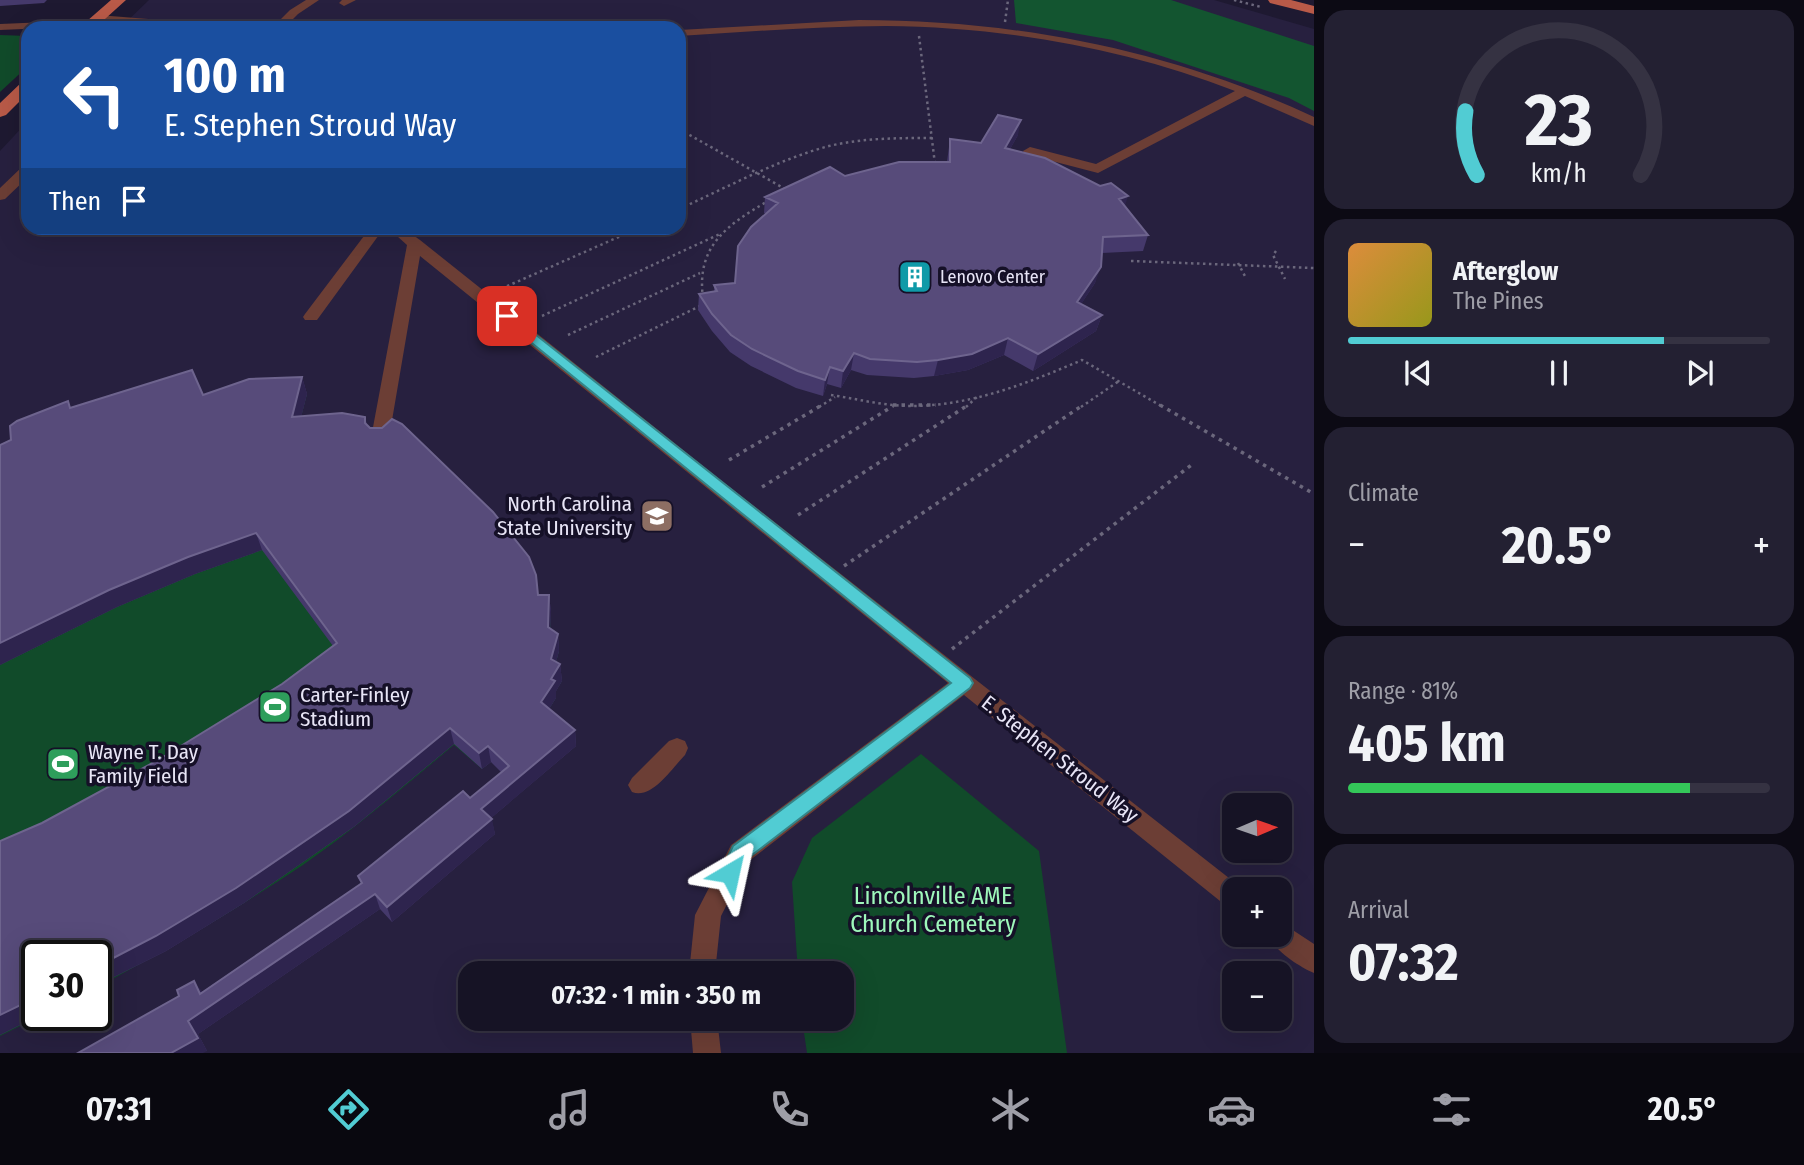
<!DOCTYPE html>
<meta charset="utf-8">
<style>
body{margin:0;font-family:"Fira Sans Condensed",sans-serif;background:#232032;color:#f1f3f6;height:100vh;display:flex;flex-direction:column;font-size:26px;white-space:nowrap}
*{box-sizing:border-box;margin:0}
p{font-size:23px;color:#9e9ea7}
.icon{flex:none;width:38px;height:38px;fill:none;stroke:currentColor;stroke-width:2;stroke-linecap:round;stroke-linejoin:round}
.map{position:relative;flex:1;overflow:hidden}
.panel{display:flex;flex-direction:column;gap:10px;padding:10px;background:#0c0a14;width:490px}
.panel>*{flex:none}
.guide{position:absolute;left:21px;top:21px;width:665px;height:214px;border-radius:21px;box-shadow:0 7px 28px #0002,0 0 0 2px #353242;background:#1a4fa0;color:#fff;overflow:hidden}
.needle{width:46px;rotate:88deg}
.buttons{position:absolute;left:1222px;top:793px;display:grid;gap:14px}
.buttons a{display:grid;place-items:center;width:70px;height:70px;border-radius:14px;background:#161325;box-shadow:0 7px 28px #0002,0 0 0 2px #353242;font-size:35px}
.speed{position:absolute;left:21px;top:940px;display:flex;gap:14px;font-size:35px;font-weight:700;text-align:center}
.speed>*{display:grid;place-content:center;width:91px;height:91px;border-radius:50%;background:#161325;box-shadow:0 7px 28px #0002,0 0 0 2px #353242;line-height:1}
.speed .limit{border:4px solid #111;border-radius:10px;background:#fff;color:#111}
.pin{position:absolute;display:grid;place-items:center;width:60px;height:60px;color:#fff;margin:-30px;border-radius:14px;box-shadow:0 4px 10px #0006}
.me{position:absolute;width:77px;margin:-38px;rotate:36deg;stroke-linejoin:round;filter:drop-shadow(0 0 5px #0008)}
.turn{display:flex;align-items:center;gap:24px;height:147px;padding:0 28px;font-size:32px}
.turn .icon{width:91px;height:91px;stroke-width:2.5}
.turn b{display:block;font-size:49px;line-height:60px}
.then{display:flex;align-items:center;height:66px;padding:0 28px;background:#0003;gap:14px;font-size:26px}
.big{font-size:52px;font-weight:700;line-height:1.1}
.panel .card{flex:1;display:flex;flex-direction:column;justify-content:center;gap:10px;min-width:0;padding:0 24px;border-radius:21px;background:#232032}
.panel .dial{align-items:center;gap:0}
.dial svg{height:182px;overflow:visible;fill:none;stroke:#353242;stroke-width:7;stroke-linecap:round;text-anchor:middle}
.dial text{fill:#f1f3f6;stroke:none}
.song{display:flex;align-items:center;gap:21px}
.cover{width:84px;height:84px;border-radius:10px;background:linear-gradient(135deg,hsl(30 70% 55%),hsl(60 70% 35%))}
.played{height:7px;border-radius:4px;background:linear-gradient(90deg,#51ccd3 75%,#353242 75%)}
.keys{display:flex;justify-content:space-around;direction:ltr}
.heat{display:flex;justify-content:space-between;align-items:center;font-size:38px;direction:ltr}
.charge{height:10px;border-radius:5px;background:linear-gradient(90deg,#34c759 81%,#353242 0)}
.trip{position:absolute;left:458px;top:961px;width:396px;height:70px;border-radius:21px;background:#161325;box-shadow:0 7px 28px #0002,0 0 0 2px #353242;font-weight:700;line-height:70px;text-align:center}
.dock{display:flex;height:112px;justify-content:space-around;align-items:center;background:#09080f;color:#9e9ea7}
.dock .icon{width:49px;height:49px}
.dock .current{color:#51ccd3}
.dock b{font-size:32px;color:#f1f3f6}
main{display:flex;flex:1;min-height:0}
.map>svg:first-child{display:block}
</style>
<main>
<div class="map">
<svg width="1314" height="1053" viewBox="0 0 1314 1053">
<rect width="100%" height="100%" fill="#1e1931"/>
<path fill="#27203f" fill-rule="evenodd" d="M149,0H1214L1314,29V1053H0V151L28,121V228H679V28H120ZM1234,805H1279V850H1234ZM1234,889H1279V934H1234ZM37,956H96V1015H37ZM471,973H842V1018H471ZM1234,973H1279V1018H1234Z"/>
<path fill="#114b2a" d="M0,35L28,36V66L0,92Z
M307,394L297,433L531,574L538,592L540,612H551L550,644L559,651L553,675L562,681L553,695L556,698L544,717L482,769L454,745C405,786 356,828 303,865C236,910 167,950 96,988V956H37V1015H42L0,1036V467L266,397Z
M921,754L1039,851L1067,1053H807L802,1019L842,1018V973H798L792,882L812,838Z"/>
<path fill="#135530" d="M1014,0H1171L1314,46V111L1289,98L1113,40L1016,23Z"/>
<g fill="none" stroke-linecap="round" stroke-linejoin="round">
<path stroke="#6b677c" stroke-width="2.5" stroke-dasharray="2.5 3.5" stroke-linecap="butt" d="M1234,0L1261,7
M1005,22L1008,0
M919,36L935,164
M679,129L787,190
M679,209C728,187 777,160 829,146C863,138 897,138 932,138
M1276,251L1273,255L1285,279
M1131,261L1314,268
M1238,263L1246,278
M496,291L639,228
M703,298C696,246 727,225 768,201
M542,316L720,234
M568,335L700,273
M596,357L702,305
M831,395C858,399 884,406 911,406C971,406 1028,383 1082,360L1163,407
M819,407L835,397
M966,407L977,397
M1081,407L1119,381"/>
<path stroke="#6b677c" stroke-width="3.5" stroke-dasharray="3.5 5" stroke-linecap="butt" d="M893,405H936
M1160,405L1314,494
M729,460L822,405
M762,487L893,406
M798,515L968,405
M844,566L1083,405
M952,649L1194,463"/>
<path fill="#6c3e35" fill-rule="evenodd" d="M306,0H319L298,14L284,28H272L290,10Z
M342,0H356L344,6L339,3Z
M98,15L224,25L230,28H181L96,21V25L92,26L0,30V24L94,20V16Z
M859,20C1017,20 1170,50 1314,117V126L1245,96L1098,173L1025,154L1023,151L1030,147L1096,164L1235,91C1125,48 1004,27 886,26C817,26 748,32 679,36V30Z
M28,165V177L5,199L0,200V188L23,166Z
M370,228H384L317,320H305L303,317L305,314Z
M388,228H403L420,240L717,477L1243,889H1234V909L1225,905L964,695L749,861L721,916L715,973H689L695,915L731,845L948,683L420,256L389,438L386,442H374L371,438L407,245Z
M677,738L685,741L688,748L685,755C672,768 652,800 632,792L628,785L632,778L669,741Z
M1279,921L1314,944V973C1298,966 1274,950 1267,934H1279Z
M690,1018H717L721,1053H693Z"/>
<path fill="#b95a48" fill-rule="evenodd" d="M111,0H126L95,28H79Z
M1268,0H1291L1314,6V14L1270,3Z
M28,79V93L6,115L0,117V103L23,81Z"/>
</g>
<path fill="#45396b" d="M0,0H47L44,3L0,6Z
M1018,135L1010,149L1125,206L1148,235L1143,251L1102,253L1095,283L1081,304L1102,315L1096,331L1033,371L1004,355L968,370L934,376L914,378L867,375L851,370L841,388L827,384L823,396L796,388L751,366L730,352L712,331L698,310L699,294L714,292V285L735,283L766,214L764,213L765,197L845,176L947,162L950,139L981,143Z
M302,377L307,394L301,417H365L367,425L538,595H549L551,612L550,629L558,634L559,651L556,662L560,664L562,681L556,691V698L549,709L575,730L576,746L491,818L495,834L392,922L380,909L198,1034L207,1051L78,1053L202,992L361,884L358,876L470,798L501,772L491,762L482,769L454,744L355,826L244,903L166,951L96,986V956L40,1015L0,1035V841L42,823L158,760L282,684L333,646L262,550L195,574L117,607L0,665V445L71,407L203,395Z"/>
<path fill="#2e244e" d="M1021,120L1018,135L1002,163L1005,148Z
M1128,196L1123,212L1119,199Z
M1101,267L1095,283L1072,318L1077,302Z
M1102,315L1096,331L1033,371L1038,354Z
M1008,338L1004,355L968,370L934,376L938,360Z
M854,353L851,370L841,388L843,371Z
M830,367L827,384L823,396L825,380Z
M302,377L307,394L297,434L292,417Z
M256,533L262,550L195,574L117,607L0,665V643L109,590L188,557Z
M549,595L551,612L550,644L548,627Z
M558,634L559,651L553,675L551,659Z
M560,664L562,681L556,691V698L543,719L541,702L551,679Z
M450,728L454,744L355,826L244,903L166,951L96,986V967Z
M575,730L576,746L484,824L481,809Z
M488,746L491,762L482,769L479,753Z
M492,819L495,834L392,922L387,907Z
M375,894L380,909L198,1034L207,1051L203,1053H171L188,1021L200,994L194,981L204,994Z
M37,997V1015H40L0,1035V1015Z"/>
<path fill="#574b7a" stroke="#6e648e" stroke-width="2" d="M998,115L1021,120L1005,148L1045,158L1100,186L1111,183L1128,196L1119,199L1148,235L1103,237L1101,267L1077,302L1102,315L1038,354L1008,338L972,354L938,360L917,362L870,359L854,353L843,371L830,367L825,380L798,371L752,349L731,335L712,314L699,294L717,291L714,285L735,283L738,246L751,227L778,203L765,197L830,167L845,176L899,162H950V139L981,143Z
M192,370L203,395L249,379L302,377L292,417L342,413L365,417V423L370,428H382L392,419L402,424L493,512L529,557L536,575L538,595H549L548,627L558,634L551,659L560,664L551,679L555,681L541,702L575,730L481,809L492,819L387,907L375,894L188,1021L198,1038L171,1053H78L179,996L177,990L194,981L200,994L362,883L358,876L463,791L470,798L509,766L488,746L479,753L450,728L349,811L236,888L156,936L96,967V956H37V997L0,1015V841L42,823L158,760L282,684L337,643L256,533L188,557L109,590L0,643V445L11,440L10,426L17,421L68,401L70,408Z"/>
<path fill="#51ccd3" stroke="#358589" stroke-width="2" d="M507,312L970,678L973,683L970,688L747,859L737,880L730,883L723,880L720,873L733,846L951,683L502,319V313Z"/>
<defs>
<symbol id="building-square" viewBox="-11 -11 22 22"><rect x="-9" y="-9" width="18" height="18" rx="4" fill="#0f9aa8" stroke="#151027"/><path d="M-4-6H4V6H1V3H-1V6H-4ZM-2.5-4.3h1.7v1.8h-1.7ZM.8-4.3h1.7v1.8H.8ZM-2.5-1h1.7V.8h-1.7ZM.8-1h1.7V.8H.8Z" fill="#fff"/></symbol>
<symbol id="university-square" viewBox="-11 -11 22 22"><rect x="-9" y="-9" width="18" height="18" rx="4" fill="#8d6e63" stroke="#151027"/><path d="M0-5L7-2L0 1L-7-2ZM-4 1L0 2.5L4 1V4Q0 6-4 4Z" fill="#fff"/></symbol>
<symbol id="stadium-square" viewBox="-11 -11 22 22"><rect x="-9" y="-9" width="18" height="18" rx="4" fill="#2e9e5b" stroke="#151027"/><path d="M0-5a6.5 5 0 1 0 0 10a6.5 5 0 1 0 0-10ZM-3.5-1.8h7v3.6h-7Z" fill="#fff"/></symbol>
</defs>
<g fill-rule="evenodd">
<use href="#building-square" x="896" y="258" width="38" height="38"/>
<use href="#university-square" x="638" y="497" width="38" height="38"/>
<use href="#stadium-square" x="256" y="688" width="38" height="38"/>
<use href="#stadium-square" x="44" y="745" width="38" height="38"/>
</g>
<g text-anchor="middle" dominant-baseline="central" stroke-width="7" stroke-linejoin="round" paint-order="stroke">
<g font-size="18" fill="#e8e5f6" stroke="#151027" text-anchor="start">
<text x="940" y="277">Lenovo Center</text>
</g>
<g font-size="21" fill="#e8e5f6" stroke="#151027" text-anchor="start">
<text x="632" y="504" text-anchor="end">North Carolina<tspan x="632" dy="24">State University</tspan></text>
<text x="300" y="695">Carter-Finley<tspan x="300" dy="24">Stadium</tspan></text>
<text x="88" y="752">Wayne T. Day<tspan x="88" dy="24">Family Field</tspan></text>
</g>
<g font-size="21" fill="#e8e5f6" stroke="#151027">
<text transform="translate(1060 759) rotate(38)">E. Stephen Stroud Way</text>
</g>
<g font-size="24" fill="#9ef8bb" stroke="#151027">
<text x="933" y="896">Lincolnville AME<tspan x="933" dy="28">Church Cemetery</tspan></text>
</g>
</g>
</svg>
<div class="buttons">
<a><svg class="needle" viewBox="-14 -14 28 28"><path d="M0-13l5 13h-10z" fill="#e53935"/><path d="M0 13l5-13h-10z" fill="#9e9ea7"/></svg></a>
<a>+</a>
<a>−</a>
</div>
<div class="speed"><div class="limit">30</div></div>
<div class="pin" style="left:507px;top:316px;background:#d93025"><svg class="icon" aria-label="arrive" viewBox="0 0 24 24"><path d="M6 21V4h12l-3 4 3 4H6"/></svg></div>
<svg class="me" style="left:730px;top:873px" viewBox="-20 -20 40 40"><path d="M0-17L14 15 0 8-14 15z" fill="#51ccd3" stroke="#fff" stroke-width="4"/></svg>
<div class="trip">07:32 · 1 min · 350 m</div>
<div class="guide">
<div class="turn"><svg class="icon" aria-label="left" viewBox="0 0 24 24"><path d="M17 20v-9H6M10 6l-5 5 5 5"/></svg><div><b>100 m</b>E. Stephen Stroud Way</div></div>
<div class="then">Then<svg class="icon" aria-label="arrive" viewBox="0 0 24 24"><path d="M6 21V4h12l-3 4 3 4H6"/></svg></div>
</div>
</div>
<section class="panel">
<div class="card dial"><svg viewBox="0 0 100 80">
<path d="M14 69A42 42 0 1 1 86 69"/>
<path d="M14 69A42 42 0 0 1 9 41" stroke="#51ccd3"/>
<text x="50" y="56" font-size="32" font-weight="700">23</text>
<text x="50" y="72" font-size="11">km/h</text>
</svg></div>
<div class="card">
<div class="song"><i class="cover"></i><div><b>Afterglow</b><p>The Pines</p></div></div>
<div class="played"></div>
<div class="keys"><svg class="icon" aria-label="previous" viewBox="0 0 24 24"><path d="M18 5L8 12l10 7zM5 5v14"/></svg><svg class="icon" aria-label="pause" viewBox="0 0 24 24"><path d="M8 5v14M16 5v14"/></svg><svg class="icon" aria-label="next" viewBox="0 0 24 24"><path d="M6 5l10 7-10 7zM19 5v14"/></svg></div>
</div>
<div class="card"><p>Climate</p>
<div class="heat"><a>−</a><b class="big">20.5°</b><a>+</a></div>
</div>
<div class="card"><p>Range · 81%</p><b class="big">405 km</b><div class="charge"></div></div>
<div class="card"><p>Arrival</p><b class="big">07:32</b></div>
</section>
</main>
<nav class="dock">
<b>07:31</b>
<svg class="icon current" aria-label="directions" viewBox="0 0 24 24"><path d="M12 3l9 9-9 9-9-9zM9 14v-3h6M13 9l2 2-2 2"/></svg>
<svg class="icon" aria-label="music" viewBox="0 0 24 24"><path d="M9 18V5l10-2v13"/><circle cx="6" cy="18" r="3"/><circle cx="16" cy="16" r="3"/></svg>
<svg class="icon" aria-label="phone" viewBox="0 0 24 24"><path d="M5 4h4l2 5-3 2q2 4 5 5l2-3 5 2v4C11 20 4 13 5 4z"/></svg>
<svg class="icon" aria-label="climate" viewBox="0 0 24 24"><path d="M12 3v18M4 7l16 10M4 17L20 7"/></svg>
<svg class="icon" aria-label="car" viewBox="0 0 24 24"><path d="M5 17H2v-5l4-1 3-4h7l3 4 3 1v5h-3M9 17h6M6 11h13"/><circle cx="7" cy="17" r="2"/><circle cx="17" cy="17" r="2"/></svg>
<svg class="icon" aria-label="filters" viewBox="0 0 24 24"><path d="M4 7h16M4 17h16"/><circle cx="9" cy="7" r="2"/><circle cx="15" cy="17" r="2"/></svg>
<b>20.5°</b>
</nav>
